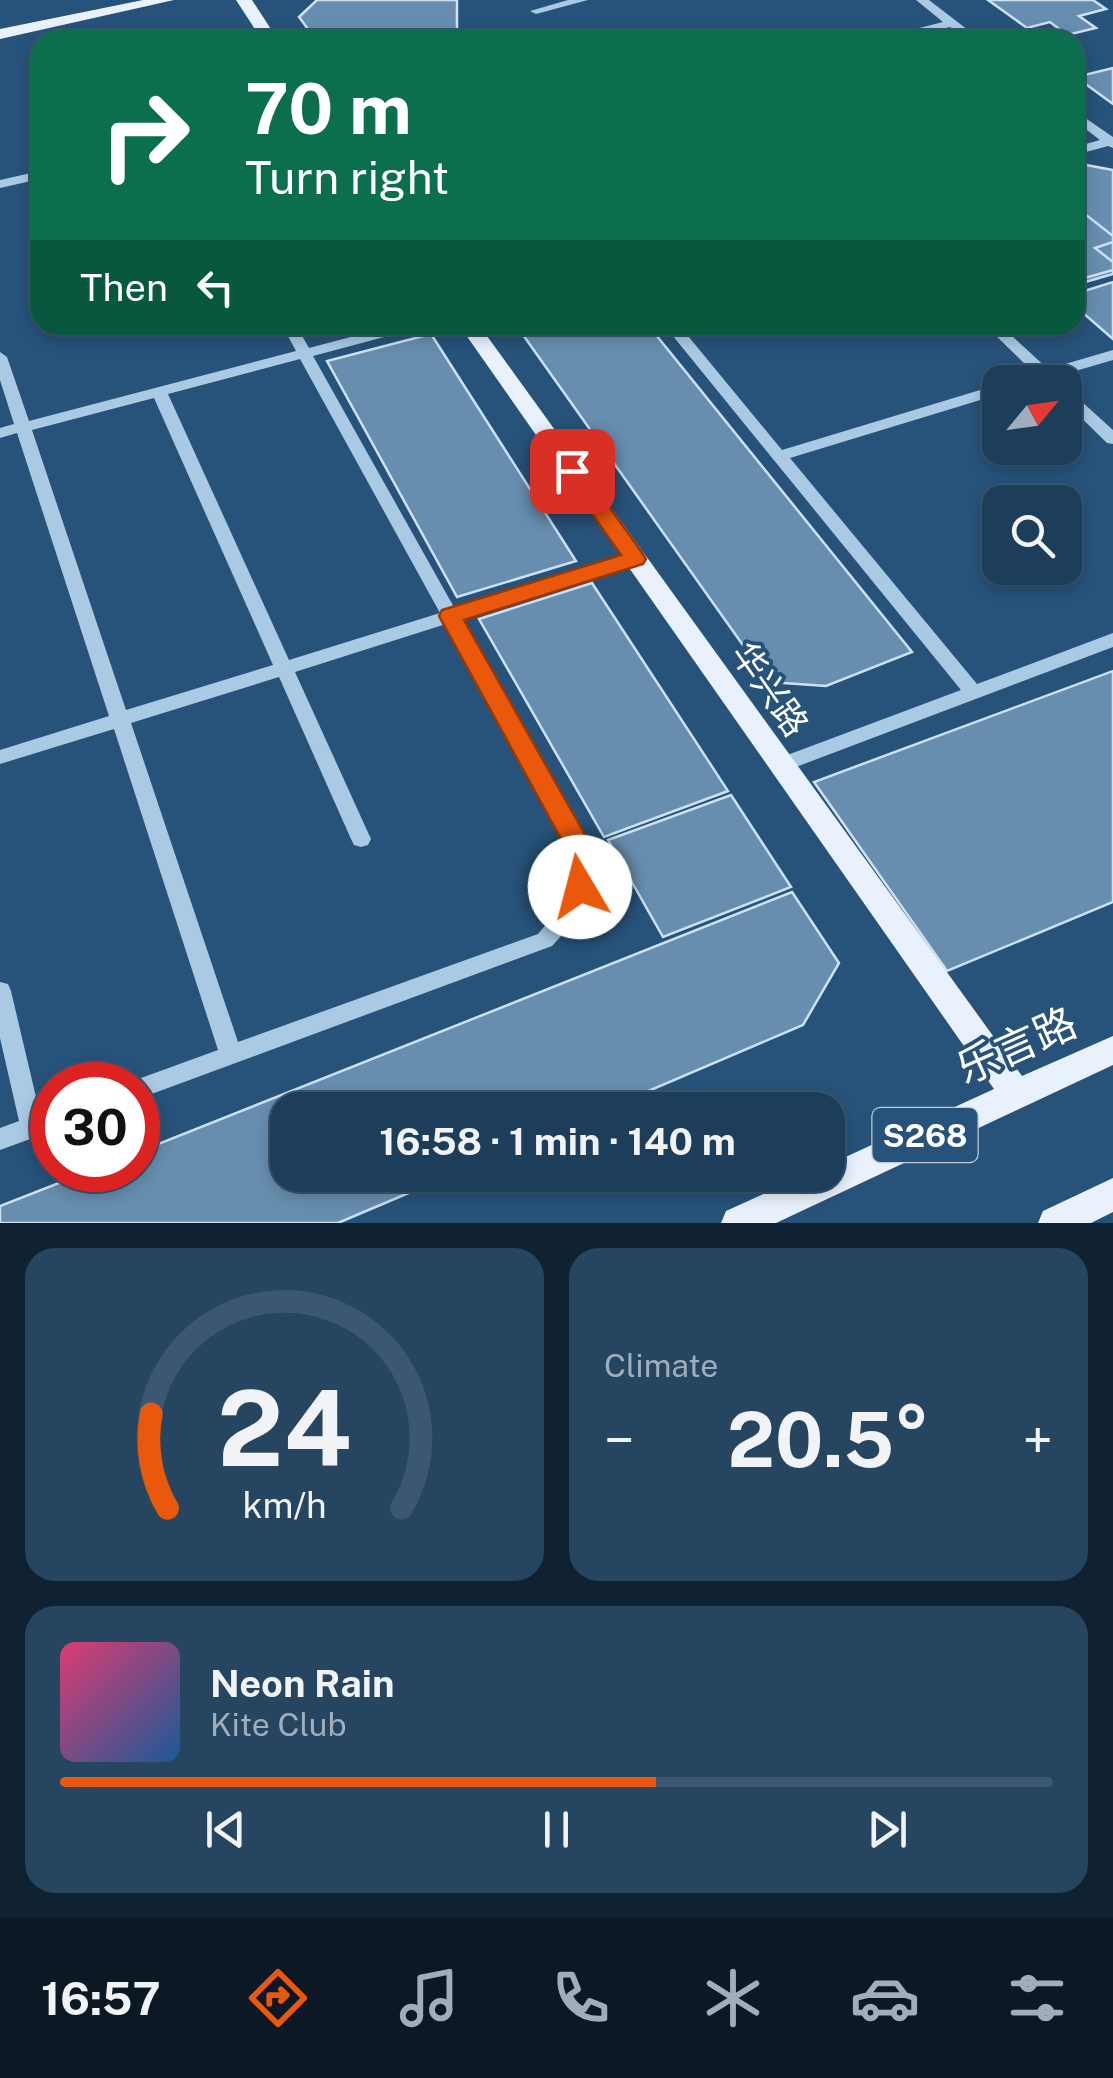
<!DOCTYPE html>
<meta charset="utf-8">
<style>
body{margin:0;font-family:"Public Sans","Noto Sans SC",sans-serif;background:#254561;color:#f1f3f6;height:100vh;display:flex;flex-direction:column;font-size:38px;white-space:nowrap}
*{box-sizing:border-box;margin:0}
p{font-size:32px;color:#a0aebb}
.icon{flex:none;width:55px;height:55px;fill:none;stroke:currentColor;stroke-width:2;stroke-linecap:round;stroke-linejoin:round}
.map{position:relative;height:1223px;overflow:hidden}
.side{display:flex;flex-direction:column;gap:25px;padding:25px;background:#102232;flex:1}
.side>*{flex:none}
.guide{position:absolute;left:30px;top:30px;width:1055px;height:305px;border-radius:30px;box-shadow:0 5px 15px #0003,0 0 0 2px #3b5771;background:#0b6e4f;color:#fff;overflow:hidden}
.needle{width:65px;rotate:61deg}
.buttons{position:absolute;left:982px;top:365px;display:grid;gap:20px}
.buttons a{display:grid;place-items:center;width:100px;height:100px;border-radius:20px;background:#1d3e5b;box-shadow:0 5px 15px #0003,0 0 0 2px #3b5771;font-size:50px}
.speed{position:absolute;left:30px;top:1062px;display:flex;gap:20px;font-size:50px;font-weight:700;text-align:center}
.speed>*{display:grid;place-content:center;width:130px;height:130px;border-radius:50%;background:#1d3e5b;box-shadow:0 5px 15px #0003,0 0 0 2px #3b5771;line-height:1}
.speed .limit{border:15px solid #d22;background:#fff;color:#111}
.pin{position:absolute;display:grid;place-items:center;width:85px;height:85px;color:#fff;margin:-42px;border-radius:20px;box-shadow:0 5px 15px #0006}
.me{position:absolute;width:110px;margin:-55px;rotate:352deg;stroke-linejoin:round;filter:drop-shadow(0 0 8px #0008)}
.turn{display:flex;align-items:center;gap:35px;height:210px;padding:0 50px;font-size:45px}
.turn .icon{width:130px;height:130px;stroke-width:2.5}
.turn b{display:block;font-size:70px;line-height:85px}
.then{display:flex;align-items:center;height:95px;padding:0 50px;background:#0003;gap:20px;font-size:38px}
.big{font-size:75px;font-weight:700;line-height:1.1}
.side .widget{flex:1;display:flex;flex-direction:column;justify-content:center;gap:15px;min-width:0;padding:0 35px;border-radius:30px;background:#254561}
.side .dial{align-items:center;gap:0}
.dial svg{height:260px;overflow:visible;fill:none;stroke:#3b5771;stroke-width:7;stroke-linecap:round;text-anchor:middle}
.dial text{fill:#f1f3f6;stroke:none}
.song{display:flex;align-items:center;gap:30px}
.cover{width:120px;height:120px;border-radius:15px;background:linear-gradient(135deg,hsl(340 70% 55%),hsl(210 70% 35%))}
.played{height:10px;border-radius:5px;background:linear-gradient(90deg,#ea580c 60%,#3b5771 60%)}
.keys{display:flex;justify-content:space-around;direction:ltr}
.heat{display:flex;justify-content:space-between;align-items:center;font-size:55px;direction:ltr}
.side .tiles{flex:1;display:grid;gap:25px;grid-template-columns:1fr 1fr}
.widget:last-child{grid-column:span 2}
.trip{position:absolute;left:270px;top:1092px;width:575px;height:100px;border-radius:30px;background:#1d3e5b;box-shadow:0 5px 15px #0003,0 0 0 2px #3b5771;font-weight:700;line-height:100px;text-align:center}
.dock{display:flex;height:160px;justify-content:space-around;align-items:center;background:#0c1924;color:#a0aebb}
.dock .icon{width:70px;height:70px}
.dock .current{color:#ea580c}
.dock b{font-size:45px;color:#f1f3f6}
.map>svg:first-child{display:block}
</style>
<div class="map">
<svg width="1113" height="1223" viewBox="0 0 1113 1223">
<rect width="100%" height="100%" fill="#275279"/>
<path fill="#678eaf" stroke="#cce1f3" stroke-width="2.5" d="M317,0H457V40H316L299,17Z
M988,0H1093L1106,9L1079,16L1096,28L1067,35L1050,22L1027,28Z
M1113,68V104L1076,77Z
M1081,164L1113,170V274L1075,285V165Z
M1085,214L1113,236V242L1095,248L1113,262V270L1078,280L1075,217Z
M1113,282V339L1075,306V294Z
M516,325H648L912,652L826,686L769,682Z
M431,334L576,561L457,597L327,361Z
M592,583L728,791L604,837L479,619Z
M1113,671V902L947,971L814,782Z
M731,795L791,887L663,937L608,840Z
M792,892L839,963L803,1025L604,1110H288V1175H451L338,1223H0V1206L92,1170H138V1152Z"/>
<g fill="none" stroke-linecap="round" stroke-linejoin="round">
<path fill="#aac9e3" fill-rule="evenodd" d="M568,0H588L536,14L530,11Z
M916,0H929L981,40H968L950,27L893,40H872L943,22Z
M635,29L639,30L645,40H633L631,36L544,37L538,34L544,31Z
M1075,111L1113,137V148L1108,146L1075,155V147L1100,140L1075,121Z
M40,171V179L0,188V180Z
M282,325H296L309,348L396,325H420L418,328L313,356L455,609L635,553L643,559L641,563L462,620L589,847C590,888 581,916 552,946L138,1099V1085H129L130,1082L218,1050L114,729L0,764V750L109,716L17,433L0,438V428L14,424L0,380V352L7,357L29,421L296,351ZM300,359L440,613L289,660L168,394ZM154,398L273,665L126,710L32,430ZM446,624L569,847C569,887 565,904 538,934L238,1042L131,723L279,677L351,839L354,845L361,847L368,845L371,839L295,672Z
M664,325H679L782,450L1000,384V394L790,458L977,684L1113,633V647L788,770L781,773L774,770L771,765L774,760L961,690Z
M985,325H1000L1048,369L1113,350V360L1055,377L1056,382H1014L1016,379L1034,373Z
M1065,389L1070,391L1113,430V444L1107,443L1065,402Z
M0,982L8,984L11,991L40,1114L52,1109V1131L0,1150V1128L19,1121L0,1038Z"/>
<path fill="#e9f2fc" fill-rule="evenodd" d="M143,0H174L0,39V29Z
M236,0H252L278,40H262Z
M459,325H479L1022,1076L1113,1036V1065L776,1223H721L726,1211L805,1175H828V1165L994,1089Z
M1113,1178V1212L1091,1223H1038L1043,1211Z"/>
</g>
<path fill="#ea580c" stroke="#983908" stroke-width="2.5" d="M572,464L580,466L643,554L646,559L643,564L464,620L592,847L594,887L590,895L580,898L571,895L567,887L566,848L439,616L442,610L621,555L562,471Z"/>
<g text-anchor="middle" dominant-baseline="central" stroke-width="8" stroke-linejoin="round" paint-order="stroke">
<rect fill="#275279" stroke="#becbd7" stroke-width="2.5" x="872.5" y="1108" width="105" height="54" rx="8"/>
<g font-size="32" font-weight="bold" fill="#fff">
<text x="925" y="1135">S268</text>
</g>
<g font-size="35" fill="#fff" stroke="#275279">
<text transform="translate(770 689) rotate(55)">华兴路</text>
</g>
<g font-size="42" fill="#fff" stroke="#275279">
<text transform="translate(1016 1045) rotate(-24)">乐言路</text>
</g>
</g>
</svg>
<div class="buttons">
<a><svg class="needle" viewBox="-14 -14 28 28"><path d="M0-13l5 13h-10z" fill="#e53935"/><path d="M0 13l5-13h-10z" fill="#a0aebb"/></svg></a>
<a><svg class="icon" aria-label="search" viewBox="0 0 24 24"><circle cx="10" cy="10" r="6"/><path d="M15 15l6 6"/></svg></a>
</div>
<div class="speed"><div class="limit">30</div></div>
<div class="pin" style="left:572px;top:471px;background:#d93025"><svg class="icon" aria-label="arrive" viewBox="0 0 24 24"><path d="M6 21V4h12l-3 4 3 4H6"/></svg></div>
<svg class="me" style="left:580px;top:887px" viewBox="-20 -20 40 40"><circle r="19" fill="#fff"/><path d="M0-13L10 11 0 6-10 11z" fill="#ea580c"/></svg>
<div class="trip">16:58 · 1 min · 140 m</div>
<div class="guide">
<div class="turn"><svg class="icon" aria-label="right" viewBox="0 0 24 24"><path d="M7 20v-9h11M14 6l5 5-5 5"/></svg><div><b>70 m</b>Turn right</div></div>
<div class="then">Then<svg class="icon" aria-label="left" viewBox="0 0 24 24"><path d="M17 20v-9H6M10 6l-5 5 5 5"/></svg></div>
</div>
</div>
<section class="side">
<div class="tiles">
<div class="widget dial"><svg viewBox="0 0 100 80">
<path d="M14 69A42 42 0 1 1 86 69"/>
<path d="M14 69A42 42 0 0 1 9 40" stroke="#ea580c"/>
<text x="50" y="56" font-size="32" font-weight="700">24</text>
<text x="50" y="72" font-size="11">km/h</text>
</svg></div>
<div class="widget"><p>Climate</p>
<div class="heat"><a>−</a><b class="big">20.5°</b><a>+</a></div>
</div>
<div class="widget">
<div class="song"><i class="cover"></i><div><b>Neon Rain</b><p>Kite Club</p></div></div>
<div class="played"></div>
<div class="keys"><svg class="icon" aria-label="previous" viewBox="0 0 24 24"><path d="M18 5L8 12l10 7zM5 5v14"/></svg><svg class="icon" aria-label="pause" viewBox="0 0 24 24"><path d="M8 5v14M16 5v14"/></svg><svg class="icon" aria-label="next" viewBox="0 0 24 24"><path d="M6 5l10 7-10 7zM19 5v14"/></svg></div>
</div>
</div>
</section>
<nav class="dock">
<b>16:57</b>
<svg class="icon current" aria-label="directions" viewBox="0 0 24 24"><path d="M12 3l9 9-9 9-9-9zM9 14v-3h6M13 9l2 2-2 2"/></svg>
<svg class="icon" aria-label="music" viewBox="0 0 24 24"><path d="M9 18V5l10-2v13"/><circle cx="6" cy="18" r="3"/><circle cx="16" cy="16" r="3"/></svg>
<svg class="icon" aria-label="phone" viewBox="0 0 24 24"><path d="M5 4h4l2 5-3 2q2 4 5 5l2-3 5 2v4C11 20 4 13 5 4z"/></svg>
<svg class="icon" aria-label="climate" viewBox="0 0 24 24"><path d="M12 3v18M4 7l16 10M4 17L20 7"/></svg>
<svg class="icon" aria-label="car" viewBox="0 0 24 24"><path d="M5 17H2v-5l4-1 3-4h7l3 4 3 1v5h-3M9 17h6M6 11h13"/><circle cx="7" cy="17" r="2"/><circle cx="17" cy="17" r="2"/></svg>
<svg class="icon" aria-label="filters" viewBox="0 0 24 24"><path d="M4 7h16M4 17h16"/><circle cx="9" cy="7" r="2"/><circle cx="15" cy="17" r="2"/></svg>
</nav>
